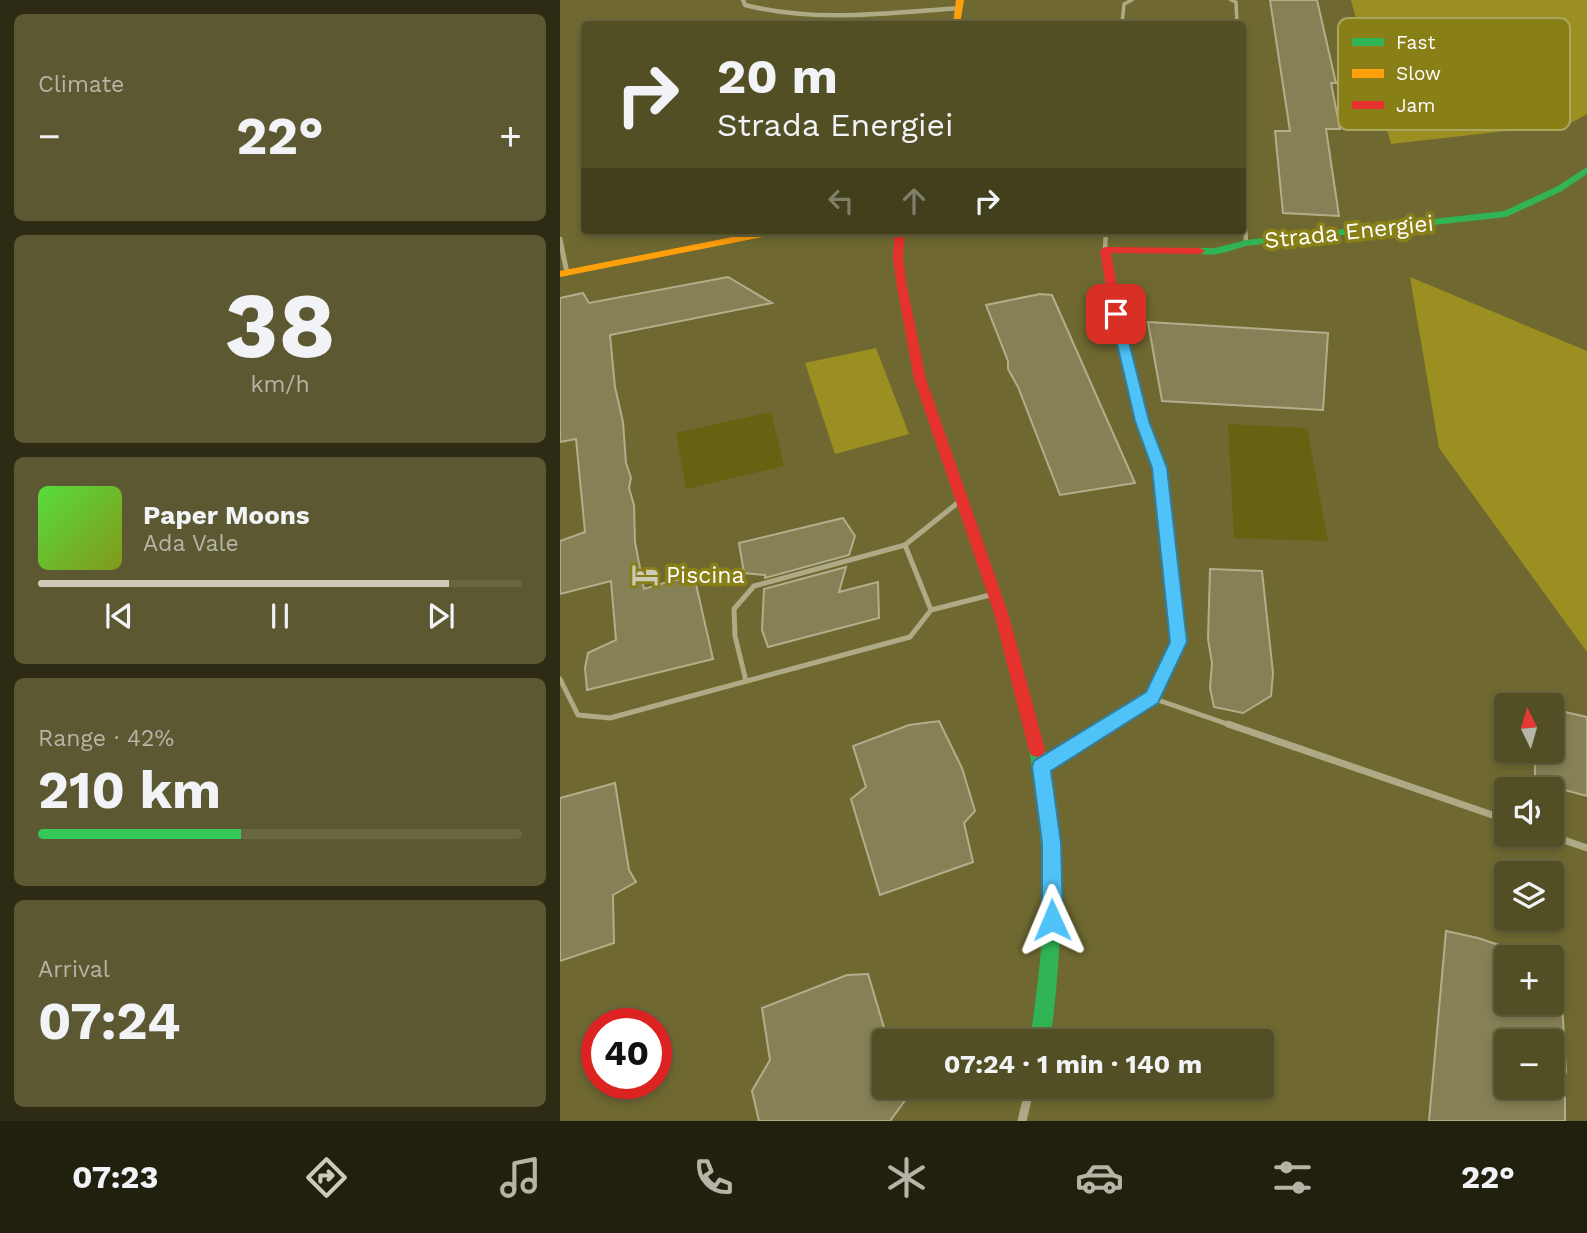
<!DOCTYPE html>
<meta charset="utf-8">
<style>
body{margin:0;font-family:"Work Sans",sans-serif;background:#5c5932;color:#f1f3f6;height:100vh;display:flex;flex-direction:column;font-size:26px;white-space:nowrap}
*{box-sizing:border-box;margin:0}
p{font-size:23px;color:#b5b5a7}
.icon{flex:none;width:38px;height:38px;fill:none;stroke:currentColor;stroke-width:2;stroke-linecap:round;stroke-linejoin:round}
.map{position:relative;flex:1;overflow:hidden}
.side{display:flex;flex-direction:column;gap:14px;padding:14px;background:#2e2b14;width:560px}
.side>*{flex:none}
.top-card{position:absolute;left:21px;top:21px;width:665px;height:214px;border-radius:7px;box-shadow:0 4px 10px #0003,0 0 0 2px #696642;background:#534f25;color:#f1f3f6;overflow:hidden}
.needle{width:46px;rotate:355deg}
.tools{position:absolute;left:934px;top:693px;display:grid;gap:14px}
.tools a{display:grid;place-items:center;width:70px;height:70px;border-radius:7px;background:#534f25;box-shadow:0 4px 10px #0003,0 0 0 2px #696642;font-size:35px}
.speed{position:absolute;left:21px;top:1008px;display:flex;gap:14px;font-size:35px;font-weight:700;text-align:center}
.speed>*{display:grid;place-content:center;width:91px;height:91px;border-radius:50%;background:#534f25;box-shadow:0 4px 10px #0003,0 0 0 2px #696642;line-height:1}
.speed .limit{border:10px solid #d22;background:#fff;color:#111}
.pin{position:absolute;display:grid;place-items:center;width:60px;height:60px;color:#fff;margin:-30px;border-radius:14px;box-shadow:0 4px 10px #0006}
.me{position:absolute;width:77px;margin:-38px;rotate:359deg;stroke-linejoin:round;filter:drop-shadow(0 0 5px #0008)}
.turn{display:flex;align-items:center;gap:24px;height:147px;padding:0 21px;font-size:32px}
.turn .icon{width:91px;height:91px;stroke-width:2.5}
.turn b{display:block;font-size:49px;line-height:60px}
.lanes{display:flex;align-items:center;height:66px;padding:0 21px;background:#0003;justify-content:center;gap:35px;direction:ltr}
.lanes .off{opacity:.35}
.big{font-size:52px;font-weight:700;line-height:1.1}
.side .tile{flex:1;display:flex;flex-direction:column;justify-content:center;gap:10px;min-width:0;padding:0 24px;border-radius:10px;background:#5c5932}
.side .dial{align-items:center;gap:0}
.dial b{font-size:91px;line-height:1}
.song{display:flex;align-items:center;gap:21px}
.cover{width:84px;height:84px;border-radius:10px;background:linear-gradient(135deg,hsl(110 70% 55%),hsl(70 70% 35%))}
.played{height:7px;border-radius:4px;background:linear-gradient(90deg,#cdcab7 85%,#696642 85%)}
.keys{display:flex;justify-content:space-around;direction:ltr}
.heat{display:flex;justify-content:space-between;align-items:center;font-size:38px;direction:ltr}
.charge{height:10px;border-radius:5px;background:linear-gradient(90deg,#34c759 42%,#696642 0)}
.trip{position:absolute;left:312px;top:1029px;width:402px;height:70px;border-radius:7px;background:#534f25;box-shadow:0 4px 10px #0003,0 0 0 2px #696642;font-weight:700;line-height:70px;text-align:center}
.tab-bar{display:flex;height:112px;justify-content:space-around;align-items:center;background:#21200f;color:#b5b5a7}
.tab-bar .icon{width:49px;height:49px}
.tab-bar .selected{color:#cdcab7}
.tab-bar b{font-size:32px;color:#f1f3f6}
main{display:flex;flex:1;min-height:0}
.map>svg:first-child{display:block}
</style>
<main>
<section class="side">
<div class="tile"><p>Climate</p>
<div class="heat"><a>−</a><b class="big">22°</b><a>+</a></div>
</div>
<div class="tile dial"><b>38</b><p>km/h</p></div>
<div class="tile">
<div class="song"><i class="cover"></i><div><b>Paper Moons</b><p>Ada Vale</p></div></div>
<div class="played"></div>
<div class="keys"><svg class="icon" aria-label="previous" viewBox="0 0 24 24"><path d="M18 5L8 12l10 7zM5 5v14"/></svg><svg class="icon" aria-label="pause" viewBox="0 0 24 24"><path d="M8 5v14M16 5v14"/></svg><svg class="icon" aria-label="next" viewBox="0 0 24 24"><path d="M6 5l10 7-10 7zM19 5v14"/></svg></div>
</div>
<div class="tile"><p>Range · 42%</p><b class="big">210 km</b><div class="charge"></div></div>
<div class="tile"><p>Arrival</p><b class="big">07:24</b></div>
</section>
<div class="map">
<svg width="1027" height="1121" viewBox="0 0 1027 1121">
<rect width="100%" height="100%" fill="#6f6931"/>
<path fill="#9c8f21" d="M791,0H1027V114L1009,124L831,144Z
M850,277L1027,351V652L879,448Z
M316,348L349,434L275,454L245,363Z"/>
<path fill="#686112" d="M211,412L224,466L126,489L116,433Z
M668,424L747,428L768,541L674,538Z"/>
<path fill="#858055" stroke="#b2ae8c" stroke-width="2" fill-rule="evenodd" d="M710,0H757L776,83H771L780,129H766L779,216L723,213L715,131H730Z
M168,277L212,303L50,335L55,387L63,422L66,463L71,478L69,488L74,505L75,542L84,589L114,580H135L153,659L27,690L25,668L28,653L56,640L51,581L0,594V541L25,532L16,439L0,442V298L23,293L29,303Z
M480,294L492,295L575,483L500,495L458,387L448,369V361L426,305Z
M588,322L768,333L763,410L602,401Z
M283,518L295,536L289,555L205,578V575L184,573L179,543Z
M286,567L279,592L318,582L319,618L208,647L202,630L204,589Z
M650,569L702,571L713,673L711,696L683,713L654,707L650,688L652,663L648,639Z
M992,709L1027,717V796L975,782V751H992Z
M379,721L402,768L415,811L404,823L413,862L320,895L291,799L306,787L293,746L349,725Z
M55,783L69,870L76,882L53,895L54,943L0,961V798Z
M886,931L918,938L975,957H947V1003H992V963L1000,966L1006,1072L999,1087L1005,1098V1121H869ZM947,1041H992V1087H947Z
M308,974L328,1041H324V1087H342L346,1099L330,1121H199L192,1091L210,1060L202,1008L287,975Z"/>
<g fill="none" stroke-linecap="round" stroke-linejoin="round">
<path stroke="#adaa85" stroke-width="3.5" d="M671,0L676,2L677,24
M562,24L564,4L572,0
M682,159L683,184"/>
<path stroke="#adaa85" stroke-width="4.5" d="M683,182L686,243
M545,250L546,231"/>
<path stroke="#adaa85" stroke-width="5" d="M345,545L371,610
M0,679L18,715L50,718L350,637L371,610L434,594
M186,681L175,636L174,609L194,586L345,545L400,501
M595,699L673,726"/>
<path stroke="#adaa85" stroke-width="7" d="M668,724L947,820
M989,835L1027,848"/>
<path stroke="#adaa85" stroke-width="4.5" d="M183,0L185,5C256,23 328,13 400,8"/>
<path stroke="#adaa85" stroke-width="5" d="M0,239L7,273"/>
<path stroke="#adaa85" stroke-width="9" d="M462,1121L470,1087"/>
<path fill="#30b455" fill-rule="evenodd" d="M1027,167V174L1002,191L946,217L686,246C671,250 649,260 635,251L640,248H655L686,240L944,211L996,187Z
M610,561L615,563L617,567L625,642L598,703L489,771C505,861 503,950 490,1041H470C475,1005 480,970 482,934C486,872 479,811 469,750L471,745L477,743L483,745L486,755L586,693L611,642L603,567L605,563Z"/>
<path fill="#ff9f0a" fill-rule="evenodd" d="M396,0H404L400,24H393Z
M203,231H223L218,234L0,277V271Z"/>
<path fill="#e5322d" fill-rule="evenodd" d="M335,231H345L343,257L346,282L366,379L448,613L485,750L483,755L477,757L471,755L469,750L434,613L354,379L336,282L333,257Z
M545,247L640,248L645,251L640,254L551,253L562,314L587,421L606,468L617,567L615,571H605L603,567L594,468L575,421L550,314L540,250Z"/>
</g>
<path fill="#4fc3f7" stroke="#337fa1" stroke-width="2" d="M556,310L562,314L589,421L607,468L627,642L598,703L491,771L501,843L503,920L500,927L492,931L485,927L482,920V843L472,767L474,761L586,692L610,642L592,468L575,421L550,314Z"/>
<defs>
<symbol id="hotel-bare" viewBox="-9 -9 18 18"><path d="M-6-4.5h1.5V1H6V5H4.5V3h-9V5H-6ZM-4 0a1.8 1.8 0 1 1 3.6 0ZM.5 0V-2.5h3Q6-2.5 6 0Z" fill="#cdcab7" stroke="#897f17" stroke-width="2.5" paint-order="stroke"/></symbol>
</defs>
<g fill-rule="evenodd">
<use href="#hotel-bare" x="66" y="556" width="38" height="38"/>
</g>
<g text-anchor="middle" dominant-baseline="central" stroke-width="7" stroke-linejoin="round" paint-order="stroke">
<g font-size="23" fill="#fff" stroke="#897f17">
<text transform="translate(789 232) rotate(-6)">Strada Energiei</text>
</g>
<g font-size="23" fill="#fff" stroke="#897f17" text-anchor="start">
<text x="106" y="575">Piscina</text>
</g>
</g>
<rect x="778" y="18" width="232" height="112" rx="10" fill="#897f17" stroke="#aca55d" stroke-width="2"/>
<rect x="792" y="38" width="32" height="8" fill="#30b455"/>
<rect x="792" y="69" width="32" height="9" fill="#ff9f0a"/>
<rect x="792" y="101" width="32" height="8" fill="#e5322d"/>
<g font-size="19" fill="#fff">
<text x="836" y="49">Fast</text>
<text x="836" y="80">Slow</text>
<text x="836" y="112">Jam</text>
</g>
</svg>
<div class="tools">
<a><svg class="needle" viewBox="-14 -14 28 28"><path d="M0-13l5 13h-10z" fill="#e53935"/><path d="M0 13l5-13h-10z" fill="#b5b5a7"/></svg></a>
<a><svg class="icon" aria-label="sound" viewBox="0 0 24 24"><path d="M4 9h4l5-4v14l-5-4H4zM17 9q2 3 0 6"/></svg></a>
<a><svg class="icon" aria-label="layers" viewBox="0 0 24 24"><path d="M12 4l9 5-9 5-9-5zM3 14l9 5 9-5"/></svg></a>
<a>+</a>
<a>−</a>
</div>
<div class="speed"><div class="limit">40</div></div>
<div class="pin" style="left:556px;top:314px;background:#d93025"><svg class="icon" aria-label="arrive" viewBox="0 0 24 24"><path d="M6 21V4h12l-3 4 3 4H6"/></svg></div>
<svg class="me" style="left:492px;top:920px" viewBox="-20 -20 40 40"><path d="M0-17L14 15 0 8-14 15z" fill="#4fc3f7" stroke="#fff" stroke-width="4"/></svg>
<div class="trip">07:24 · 1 min · 140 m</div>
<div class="top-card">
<div class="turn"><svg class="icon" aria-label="right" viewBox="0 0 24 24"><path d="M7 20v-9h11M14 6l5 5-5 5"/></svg><div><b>20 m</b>Strada Energiei</div></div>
<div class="lanes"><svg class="icon off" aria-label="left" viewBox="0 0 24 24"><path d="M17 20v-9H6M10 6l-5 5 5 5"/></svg><svg class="icon off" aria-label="ahead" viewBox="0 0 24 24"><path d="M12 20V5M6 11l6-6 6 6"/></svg><svg class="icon" aria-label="right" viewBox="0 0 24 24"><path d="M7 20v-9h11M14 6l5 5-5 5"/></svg></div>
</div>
</div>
</main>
<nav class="tab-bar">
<b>07:23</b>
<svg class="icon selected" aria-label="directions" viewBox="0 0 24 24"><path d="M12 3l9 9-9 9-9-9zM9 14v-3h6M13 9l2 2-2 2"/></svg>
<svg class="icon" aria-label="music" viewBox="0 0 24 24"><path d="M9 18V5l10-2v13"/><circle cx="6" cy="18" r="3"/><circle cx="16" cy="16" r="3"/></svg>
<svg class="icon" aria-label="phone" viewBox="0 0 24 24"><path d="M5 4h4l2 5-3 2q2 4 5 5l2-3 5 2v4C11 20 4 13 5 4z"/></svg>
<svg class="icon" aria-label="climate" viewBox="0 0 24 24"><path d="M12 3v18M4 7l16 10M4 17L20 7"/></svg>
<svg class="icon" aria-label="car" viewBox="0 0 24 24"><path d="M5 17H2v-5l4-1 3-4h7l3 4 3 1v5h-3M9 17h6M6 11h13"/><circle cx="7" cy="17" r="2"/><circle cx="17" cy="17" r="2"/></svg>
<svg class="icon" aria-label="filters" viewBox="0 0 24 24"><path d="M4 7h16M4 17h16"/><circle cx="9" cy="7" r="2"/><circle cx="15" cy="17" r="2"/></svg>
<b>22°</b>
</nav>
